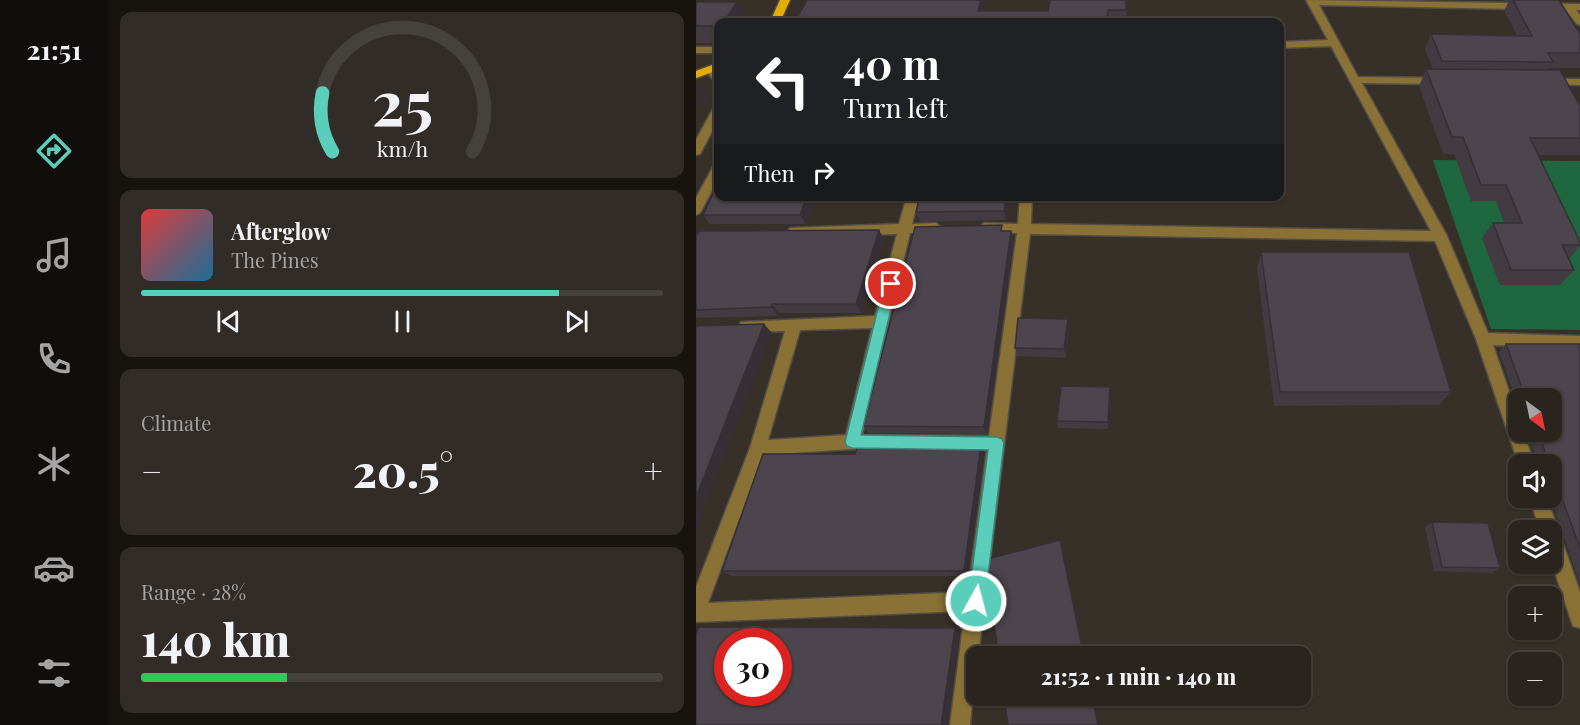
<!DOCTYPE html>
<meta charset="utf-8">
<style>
body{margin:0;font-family:"Playfair Display",serif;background:#312c27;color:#f1f3f6;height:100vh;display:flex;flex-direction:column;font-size:22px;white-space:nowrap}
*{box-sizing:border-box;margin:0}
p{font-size:20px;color:#a5a4a4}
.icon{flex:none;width:33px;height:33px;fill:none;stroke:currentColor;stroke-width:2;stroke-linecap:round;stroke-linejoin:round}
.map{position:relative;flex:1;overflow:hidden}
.panel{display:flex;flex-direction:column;gap:12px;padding:12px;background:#171410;width:588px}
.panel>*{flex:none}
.guide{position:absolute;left:18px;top:18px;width:570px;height:183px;border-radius:12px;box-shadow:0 2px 4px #0004,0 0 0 2px #45413c;background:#202124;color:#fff;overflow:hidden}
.needle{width:39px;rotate:147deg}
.tools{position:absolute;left:812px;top:388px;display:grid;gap:12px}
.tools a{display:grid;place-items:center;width:54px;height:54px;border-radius:12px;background:#29241e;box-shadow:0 2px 4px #0004,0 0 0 2px #45413c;font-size:30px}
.speed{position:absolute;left:18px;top:628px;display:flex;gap:12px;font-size:30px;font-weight:700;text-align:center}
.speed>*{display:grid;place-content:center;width:78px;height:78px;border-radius:50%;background:#29241e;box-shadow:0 2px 4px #0004,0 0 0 2px #45413c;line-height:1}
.speed .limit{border:9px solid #d22;background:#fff;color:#111}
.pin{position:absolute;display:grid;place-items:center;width:51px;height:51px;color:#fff;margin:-26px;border:3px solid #fff;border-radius:50%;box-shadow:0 2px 6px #0007}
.me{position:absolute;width:66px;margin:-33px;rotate:7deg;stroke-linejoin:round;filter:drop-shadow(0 0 4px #0008)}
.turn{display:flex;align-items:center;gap:21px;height:126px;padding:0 30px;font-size:27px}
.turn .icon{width:78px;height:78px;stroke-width:2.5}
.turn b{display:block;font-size:42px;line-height:51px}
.then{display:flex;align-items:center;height:57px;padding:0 30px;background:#0003;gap:12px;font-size:22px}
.big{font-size:45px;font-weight:800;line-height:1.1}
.panel .card{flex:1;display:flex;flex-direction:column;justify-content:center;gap:9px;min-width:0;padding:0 21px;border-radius:12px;background:#312c27}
.panel .dial{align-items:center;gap:0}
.dial svg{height:156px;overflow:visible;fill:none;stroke:#45413c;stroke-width:7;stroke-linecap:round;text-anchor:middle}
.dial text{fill:#f1f3f6;stroke:none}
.song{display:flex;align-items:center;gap:18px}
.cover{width:72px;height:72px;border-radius:9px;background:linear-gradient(135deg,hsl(0 70% 55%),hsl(200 70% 35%))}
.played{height:6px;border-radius:3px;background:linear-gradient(90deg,#5bcebb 80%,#45413c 80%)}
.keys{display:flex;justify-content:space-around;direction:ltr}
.heat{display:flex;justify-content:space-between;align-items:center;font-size:33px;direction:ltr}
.charge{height:9px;border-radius:4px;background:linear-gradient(90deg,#34c759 28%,#45413c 0)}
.trip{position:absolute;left:270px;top:646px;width:345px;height:60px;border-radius:12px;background:#29241e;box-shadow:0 2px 4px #0004,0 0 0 2px #45413c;font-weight:800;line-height:60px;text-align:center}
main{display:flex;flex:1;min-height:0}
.dock{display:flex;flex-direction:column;width:108px;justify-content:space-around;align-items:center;background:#100e0c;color:#a5a4a4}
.dock .icon{width:42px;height:42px}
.dock .on{color:#5bcebb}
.dock b{font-size:27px;color:#f1f3f6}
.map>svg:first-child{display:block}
</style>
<main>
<nav class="dock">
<b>21:51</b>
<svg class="icon on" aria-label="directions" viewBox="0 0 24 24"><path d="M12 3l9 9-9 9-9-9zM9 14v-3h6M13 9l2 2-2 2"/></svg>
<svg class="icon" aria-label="music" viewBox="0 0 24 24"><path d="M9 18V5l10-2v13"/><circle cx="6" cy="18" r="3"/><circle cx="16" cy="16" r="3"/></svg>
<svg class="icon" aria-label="phone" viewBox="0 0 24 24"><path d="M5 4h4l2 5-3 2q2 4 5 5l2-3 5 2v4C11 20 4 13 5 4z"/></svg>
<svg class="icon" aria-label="climate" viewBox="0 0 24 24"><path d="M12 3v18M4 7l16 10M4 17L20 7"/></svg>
<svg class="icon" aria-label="car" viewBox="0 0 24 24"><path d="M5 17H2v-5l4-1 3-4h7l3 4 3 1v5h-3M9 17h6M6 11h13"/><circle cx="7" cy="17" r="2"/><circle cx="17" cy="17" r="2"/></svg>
<svg class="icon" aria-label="filters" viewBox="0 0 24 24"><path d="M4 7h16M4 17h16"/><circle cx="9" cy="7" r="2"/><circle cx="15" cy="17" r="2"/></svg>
</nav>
<section class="panel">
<div class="card dial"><svg viewBox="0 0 100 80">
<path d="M14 69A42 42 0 1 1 86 69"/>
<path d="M14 69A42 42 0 0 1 9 39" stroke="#5bcebb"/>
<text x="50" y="56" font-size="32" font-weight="700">25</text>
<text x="50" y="72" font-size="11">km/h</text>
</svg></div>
<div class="card">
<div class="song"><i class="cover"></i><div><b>Afterglow</b><p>The Pines</p></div></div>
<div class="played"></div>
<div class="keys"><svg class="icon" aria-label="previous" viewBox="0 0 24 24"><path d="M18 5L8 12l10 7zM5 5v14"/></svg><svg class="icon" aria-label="pause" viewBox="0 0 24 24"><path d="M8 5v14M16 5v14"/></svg><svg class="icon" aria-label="next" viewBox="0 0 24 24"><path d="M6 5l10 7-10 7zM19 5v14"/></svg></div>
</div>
<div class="card"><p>Climate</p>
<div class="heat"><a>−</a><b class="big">20.5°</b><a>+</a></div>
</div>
<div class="card"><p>Range · 28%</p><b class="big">140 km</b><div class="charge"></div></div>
</section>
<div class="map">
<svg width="884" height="725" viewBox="0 0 884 725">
<rect width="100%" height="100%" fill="#373028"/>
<path fill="#1e673f" d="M737,160L884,161V330L795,329Z"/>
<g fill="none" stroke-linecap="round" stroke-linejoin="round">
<defs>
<path id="minor" d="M610,0L884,4V10H880L884,15V25L881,24L870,10L623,5L662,77L746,78L751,81L746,84L666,83L751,236L792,333L884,336V348L797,345L822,417V432H827L839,465H823L780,339L739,241L334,234L282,657H280L274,725H254L269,611L0,622V587L54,448L89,331L50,332L45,330L43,326L45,322L179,316L201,234L99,236L94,234L92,231L94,228L203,224L211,196H223L216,224L240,223L246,228L240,233H214L166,435L293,436L321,233H288L282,228L288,223L322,224L324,196H336L335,224L735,231L635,46L584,48V42L632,40ZM176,328L150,435L72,440L104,330ZM156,449L291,450L272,592L12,603L67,455Z
M0,47H22V53H0Z
M14,66L22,73V82L18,81L9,69Z
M851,79H884V85L847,84L846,82Z
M18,107H22V120L4,154L0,155V140Z
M22,164V179L4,213L0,215V198L18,165Z
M833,498H851L884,592V628L877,626L855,561V531H845Z"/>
<path id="major" d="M84,0H94L84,22H74Z
M22,63V70L0,78V71Z"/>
</defs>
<use href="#minor" stroke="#534d45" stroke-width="3"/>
<use href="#major" stroke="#534d45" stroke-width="3"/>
<use href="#minor" fill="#8a7135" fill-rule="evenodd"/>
<use href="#major" fill="#e3ae04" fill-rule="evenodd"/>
</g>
<path fill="#423b42" d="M289,0L286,11H352L431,0L430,20H412V22H99Z
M802,0H863L884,34V68H853L852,70L884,106V155H842L884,242V246L873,259L878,270L864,285H804L786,238L797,223H808L800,201H775L758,154H747L723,86L730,69H737L729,49L735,34L821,35L808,11L813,1Z
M0,2L50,18L47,22H22V43H0Z
M120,196L110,224H14L7,215Z
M314,196L310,220L224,222L220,212Z
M307,231L318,240L291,434L173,433L167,426Z
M0,236L188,239L166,313H83L82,316L0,318Z
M565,252L755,392L743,405L578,406L561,268Z
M373,327L370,358L321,356L319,348Z
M810,344H884V585L855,498V465H843L831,432H855V399H822V406L803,352Z
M414,395L412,429L362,428L361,421Z
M285,445L288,452L272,576H36L26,571L159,454Z
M736,522L804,568L795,573L738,571L729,527Z"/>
<path fill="#363036" d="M285,0H289L284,21L282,11Z
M41,2L50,18L47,22H28Z
M3,83L14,101L0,107V84Z
M111,196H120L110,224L104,215Z
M310,196H314L310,220L308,211Z
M183,230L188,239L166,313L160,304Z
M315,231L318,240L291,434L288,427Z
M76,304L83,313L82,316L75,307Z
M372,319L373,327L370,358L368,349Z
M68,324L76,333L0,529V497Z
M285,445L288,452L272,576L268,571Z
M364,540L365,545L389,657H388Z
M259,628L264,631L251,725H245Z
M396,696H397L403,725H402Z"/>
<path fill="#4d454d" stroke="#363036" stroke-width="1.5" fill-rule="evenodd" d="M111,0H285L282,11H352L354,0H430V10H412L411,22H99Z
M817,0H863L884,34V53H852L857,62L746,61L735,34L836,36Z
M0,2H41L28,22H22V26H0Z
M730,69L864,70L884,106V138H834L884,242V245H866L878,270H815L797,223H826L810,185H785L767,137H756Z
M22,184V196H111L104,215H7Z
M224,196H310L308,211L220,212Z
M306,225L305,231H315L288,427L167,426L219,227Z
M183,230L160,304H76L75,307L0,310V236L3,231Z
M565,252H713L755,392H584Z
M322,318L372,319L368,349L319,348Z
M68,324L0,497V326Z
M810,344H884V548L842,432H855V399H830Z
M365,386L414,387L412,422L361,421Z
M162,445H285L268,571H26L67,454H159Z
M736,522L792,523L804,568L746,567Z
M364,540L388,657H303L290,571L292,559Z
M3,627L259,628L245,725H0V634ZM32,642H82V693H32Z
M308,696H396L402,725H312Z"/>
<path fill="#5bcebb" stroke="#3b867a" stroke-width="1.5" d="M195,279L201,284L165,435L301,437L306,439L308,443L289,601L286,607L280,609L274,607L272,601L292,450L156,448L151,446L149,442L188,284Z"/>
</svg>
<div class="tools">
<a><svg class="needle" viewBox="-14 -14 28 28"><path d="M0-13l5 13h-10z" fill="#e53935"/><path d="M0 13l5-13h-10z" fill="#a5a4a4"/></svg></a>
<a><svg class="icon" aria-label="sound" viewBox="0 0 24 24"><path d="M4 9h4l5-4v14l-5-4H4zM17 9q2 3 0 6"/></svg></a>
<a><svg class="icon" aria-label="layers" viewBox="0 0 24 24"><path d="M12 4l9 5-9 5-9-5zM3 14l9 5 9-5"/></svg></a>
<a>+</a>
<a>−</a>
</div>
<div class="speed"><div class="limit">30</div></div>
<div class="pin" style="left:195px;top:284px;background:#d93025"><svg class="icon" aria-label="arrive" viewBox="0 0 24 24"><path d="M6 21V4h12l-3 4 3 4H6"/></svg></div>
<svg class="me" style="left:280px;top:601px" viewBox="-20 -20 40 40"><circle r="17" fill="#5bcebb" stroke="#fff" stroke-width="3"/><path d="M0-11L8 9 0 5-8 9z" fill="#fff"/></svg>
<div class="trip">21:52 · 1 min · 140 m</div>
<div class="guide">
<div class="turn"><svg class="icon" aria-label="left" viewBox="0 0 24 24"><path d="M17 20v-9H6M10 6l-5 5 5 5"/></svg><div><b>40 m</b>Turn left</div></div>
<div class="then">Then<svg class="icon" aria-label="right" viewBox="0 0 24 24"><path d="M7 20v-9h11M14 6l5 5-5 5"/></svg></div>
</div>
</div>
</main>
